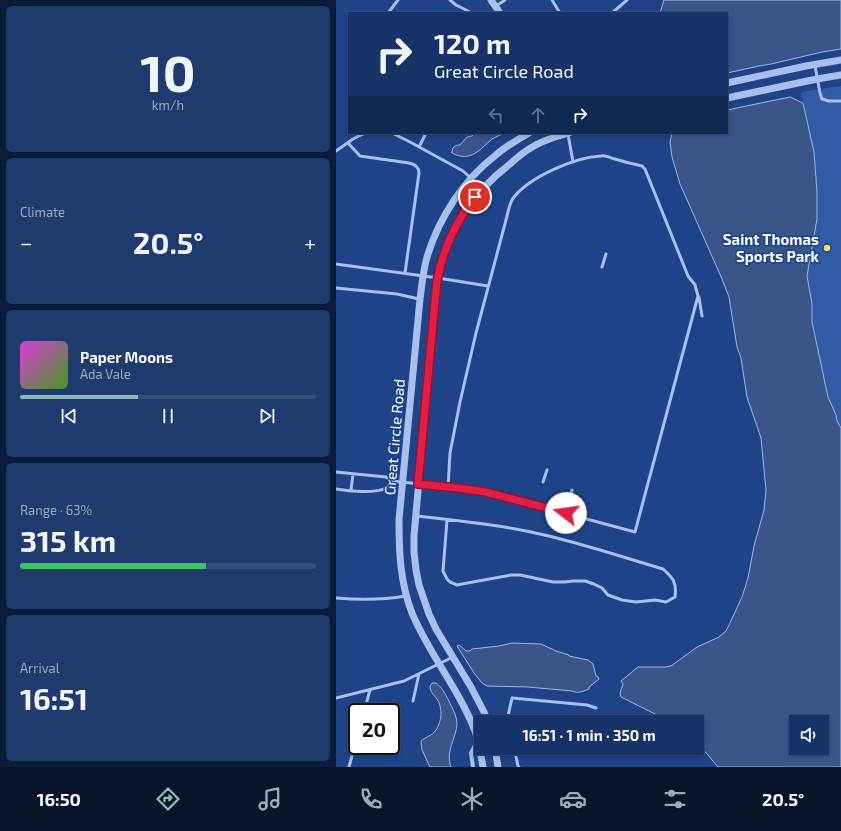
<!DOCTYPE html>
<meta charset="utf-8">
<style>
body{margin:0;font-family:"Exo 2",sans-serif;background:#1f3a6c;color:#f1f3f6;height:100vh;display:flex;flex-direction:column;font-size:15px;white-space:nowrap}
*{box-sizing:border-box;margin:0}
p{font-size:13px;color:#9eaabf}
.icon{flex:none;width:22px;height:22px;fill:none;stroke:currentColor;stroke-width:2;stroke-linecap:round;stroke-linejoin:round}
.map{position:relative;flex:1;overflow:hidden}
.side{display:flex;flex-direction:column;gap:6px;padding:6px;background:#0c1c38;width:336px}
.side>*{flex:none}
.guide{position:absolute;left:12px;top:12px;width:380px;height:122px;border-radius:0px;box-shadow:0 2px 6px #0003,0 0 0 1px #354d7a;background:#163266;color:#f1f3f6;overflow:hidden}
.tools{position:absolute;left:453px;top:715px;display:grid;gap:8px}
.tools a{display:grid;place-items:center;width:40px;height:40px;border-radius:0px;background:#163266;box-shadow:0 2px 6px #0003,0 0 0 1px #354d7a;font-size:20px}
.speed{position:absolute;left:12px;top:703px;display:flex;gap:8px;font-size:20px;font-weight:700;text-align:center}
.speed>*{display:grid;place-content:center;width:52px;height:52px;border-radius:50%;background:#163266;box-shadow:0 2px 6px #0003,0 0 0 1px #354d7a;line-height:1}
.speed .limit{border:2px solid #111;border-radius:6px;background:#fff;color:#111}
.pin{position:absolute;display:grid;place-items:center;width:34px;height:34px;color:#fff;margin:-17px;border:2px solid #fff;border-radius:50%;box-shadow:0 1px 4px #0007}
.me{position:absolute;width:44px;margin:-22px;rotate:285deg;stroke-linejoin:round;filter:drop-shadow(0 0 3px #0008)}
.turn{display:flex;align-items:center;gap:14px;height:84px;padding:0 20px;font-size:18px}
.turn .icon{width:52px;height:52px;stroke-width:2.5}
.turn b{display:block;font-size:28px;line-height:34px}
.lanes{display:flex;align-items:center;height:38px;padding:0 20px;background:#0003;justify-content:center;gap:20px;direction:ltr}
.lanes .off{opacity:.35}
.big{font-size:30px;font-weight:700;line-height:1.1}
.side .card{flex:1;display:flex;flex-direction:column;justify-content:center;gap:6px;min-width:0;padding:0 14px;border-radius:6px;background:#1f3a6c}
.side .dial{align-items:center;gap:0}
.dial b{font-size:52px;line-height:1}
.song{display:flex;align-items:center;gap:12px}
.cover{width:48px;height:48px;border-radius:6px;background:linear-gradient(135deg,hsl(300 70% 55%),hsl(100 70% 35%))}
.played{height:4px;border-radius:2px;background:linear-gradient(90deg,#8bbbb9 40%,#354d7a 40%)}
.keys{display:flex;justify-content:space-around;direction:ltr}
.heat{display:flex;justify-content:space-between;align-items:center;font-size:22px;direction:ltr}
.charge{height:6px;border-radius:3px;background:linear-gradient(90deg,#34c759 63%,#354d7a 0)}
.trip{position:absolute;left:138px;top:715px;width:230px;height:40px;border-radius:0px;background:#163266;box-shadow:0 2px 6px #0003,0 0 0 1px #354d7a;font-weight:700;line-height:40px;text-align:center}
.menu{display:flex;height:64px;justify-content:space-around;align-items:center;background:#091429;color:#9eaabf}
.menu .icon{width:28px;height:28px}
.menu .active{color:#8bbbb9}
.menu b{font-size:18px;color:#f1f3f6}
main{display:flex;flex:1;min-height:0}
.map>svg:first-child{display:block}
</style>
<main>
<section class="side">
<div class="card dial"><b>10</b><p>km/h</p></div>
<div class="card"><p>Climate</p>
<div class="heat"><a>−</a><b class="big">20.5°</b><a>+</a></div>
</div>
<div class="card">
<div class="song"><i class="cover"></i><div><b>Paper Moons</b><p>Ada Vale</p></div></div>
<div class="played"></div>
<div class="keys"><svg class="icon" aria-label="previous" viewBox="0 0 24 24"><path d="M18 5L8 12l10 7zM5 5v14"/></svg><svg class="icon" aria-label="pause" viewBox="0 0 24 24"><path d="M8 5v14M16 5v14"/></svg><svg class="icon" aria-label="next" viewBox="0 0 24 24"><path d="M6 5l10 7-10 7zM19 5v14"/></svg></div>
</div>
<div class="card"><p>Range · 63%</p><b class="big">315 km</b><div class="charge"></div></div>
<div class="card"><p>Arrival</p><b class="big">16:51</b></div>
</section>
<div class="map">
<svg width="505" height="767" viewBox="0 0 505 767">
<rect width="100%" height="100%" fill="#1e4388"/>
<path fill="#315ba5" d="M505,86V428L501,421L500,415L492,397L476,322V304L471,276L481,219V192L478,152L465,92Z"/>
<path fill="#3a5588" stroke="#9bbaed" fill-rule="evenodd" d="M328,0H505V49L486,52L435,64L423,66L391,73V13H324Z
M454,97L467,103L478,152L481,192V219L471,276L476,304V322L492,397L500,415L501,421L505,428V767H382L361,742V722H335L285,697L284,693L287,684L285,681L302,667H329L335,666L361,647L383,637L390,631L394,623L406,597L412,578L418,546L428,510L430,490L425,438L411,397L405,358L401,347L393,297L386,279L344,184L336,157L334,142L336,133H391V110ZM460,722H486V748H460Z
M139,133H168C164,135 160,137 156,139C144,149 135,163 116,153C116,147 119,145 124,145L131,137L136,136Z
M176,643L205,644L220,651L233,655V656L252,660L257,664L260,676L262,677L263,679L253,687V689C248,691 242,694 236,691L192,687L151,686L146,683L138,673L121,646L123,645L130,651H134L136,649L163,646Z
M96,683H100C106,687 109,694 113,701C116,708 121,716 121,724C120,739 109,752 115,767H94L86,750L85,741C89,737 96,736 100,730C106,721 107,708 101,699C99,696 95,693 94,688C94,685 95,685 96,683Z"/>
<g fill="none" stroke-linecap="round" stroke-linejoin="round">
<path stroke="#a8c0eb" stroke-width="3" d="M114,0L120,5L136,13
M216,0L224,13
M160,6L169,0
M52,13L62,0
M276,13L291,0
M479,66L484,93L486,99L493,101H505
M56,133L74,142L127,171L146,188
M232,134L237,162
M12,143L24,156L73,163C78,164 83,167 83,173L69,273
M83,147L90,133
M0,151L17,139L29,133
M0,264L102,278L152,286
M266,267L270,254
M0,288L61,294L83,299
M363,297L366,316
M0,472L50,477L56,481L122,488L150,492L299,532L362,296L359,285L352,276L309,169L306,166C297,164 288,162 279,159C275,158 269,155 265,156C239,157 194,177 178,197C173,203 172,213 170,220L140,333L124,402L114,453L112,487
M207,482L211,470
M0,489C12,491 39,494 50,488C53,487 54,484 56,481
M15,490L17,474
M230,513L236,490
M80,516C118,520 157,524 195,532C239,541 283,556 327,569C337,578 341,582 339,597L330,602L319,600L300,602L286,600L272,595L266,588L258,584L249,581H237L229,582H217L184,575H175L126,584L121,585L114,582L111,579L107,571L111,520
M0,598C24,600 46,600 70,596
M0,698L68,681L117,657
M77,701L83,674
M28,712L34,690
M173,722L172,716L176,698L251,705L260,708
M178,748L182,766L183,767
M13,767L21,737"/>
<path stroke="#a8c0eb" stroke-width="4" d="M137,767L135,753L141,741"/>
<path stroke="#a8c0eb" stroke-width="7" d="M155,0L164,13
M391,83L470,66L505,60
M391,98L481,79L505,75
M152,722L148,712L135,687L100,629L93,614L83,585L80,570L78,552V536L99,301C100,293 100,285 102,277C111,231 137,192 174,164C180,159 186,153 193,149C205,141 219,137 233,133
M159,748L162,767
M147,767C145,755 143,743 139,731C123,689 93,654 76,613C64,582 63,552 63,520L84,299C86,285 87,271 91,257C103,218 127,180 160,155C170,146 181,140 193,133"/>
</g>
<g fill="none" stroke-linecap="round" stroke-linejoin="round">
<defs>
<path id="route" d="M139,197C121,220 108,247 102,276C100,284 100,293 99,301L82,484L122,488L150,492L230,513"/>
</defs>
<use href="#route" stroke="#92132f" stroke-width="10"/>
<use href="#route" stroke="#e11d48" stroke-width="7"/>
</g>
<circle fill="#fadd66" stroke="#1e4388" stroke-width="1.5" cx="491" cy="248" r="4"/>
<g text-anchor="middle" dominant-baseline="central" stroke-width="3" stroke-linejoin="round" paint-order="stroke">
<g font-size="15" font-weight="bold" fill="#fff" stroke="#1e4388" text-anchor="end">
<text x="483" y="239">Saint Thomas<tspan x="483" dy="17">Sports Park</tspan></text>
</g>
<g font-size="15" fill="#fff" stroke="#1e4388">
<text transform="translate(58 437) rotate(-85)">Great Circle Road</text>
</g>
</g>
</svg>
<div class="tools">
<a><svg class="icon" aria-label="sound" viewBox="0 0 24 24"><path d="M4 9h4l5-4v14l-5-4H4zM17 9q2 3 0 6"/></svg></a>
</div>
<div class="speed"><div class="limit">20</div></div>
<div class="pin" style="left:139px;top:197px;background:#d93025"><svg class="icon" aria-label="arrive" viewBox="0 0 24 24"><path d="M6 21V4h12l-3 4 3 4H6"/></svg></div>
<svg class="me" style="left:230px;top:513px" viewBox="-20 -20 40 40"><circle r="19" fill="#fff"/><path d="M0-13L10 11 0 6-10 11z" fill="#e11d48"/></svg>
<div class="trip">16:51 · 1 min · 350 m</div>
<div class="guide">
<div class="turn"><svg class="icon" aria-label="right" viewBox="0 0 24 24"><path d="M7 20v-9h11M14 6l5 5-5 5"/></svg><div><b>120 m</b>Great Circle Road</div></div>
<div class="lanes"><svg class="icon off" aria-label="left" viewBox="0 0 24 24"><path d="M17 20v-9H6M10 6l-5 5 5 5"/></svg><svg class="icon off" aria-label="ahead" viewBox="0 0 24 24"><path d="M12 20V5M6 11l6-6 6 6"/></svg><svg class="icon" aria-label="right" viewBox="0 0 24 24"><path d="M7 20v-9h11M14 6l5 5-5 5"/></svg></div>
</div>
</div>
</main>
<nav class="menu">
<b>16:50</b>
<svg class="icon active" aria-label="directions" viewBox="0 0 24 24"><path d="M12 3l9 9-9 9-9-9zM9 14v-3h6M13 9l2 2-2 2"/></svg>
<svg class="icon" aria-label="music" viewBox="0 0 24 24"><path d="M9 18V5l10-2v13"/><circle cx="6" cy="18" r="3"/><circle cx="16" cy="16" r="3"/></svg>
<svg class="icon" aria-label="phone" viewBox="0 0 24 24"><path d="M5 4h4l2 5-3 2q2 4 5 5l2-3 5 2v4C11 20 4 13 5 4z"/></svg>
<svg class="icon" aria-label="climate" viewBox="0 0 24 24"><path d="M12 3v18M4 7l16 10M4 17L20 7"/></svg>
<svg class="icon" aria-label="car" viewBox="0 0 24 24"><path d="M5 17H2v-5l4-1 3-4h7l3 4 3 1v5h-3M9 17h6M6 11h13"/><circle cx="7" cy="17" r="2"/><circle cx="17" cy="17" r="2"/></svg>
<svg class="icon" aria-label="filters" viewBox="0 0 24 24"><path d="M4 7h16M4 17h16"/><circle cx="9" cy="7" r="2"/><circle cx="15" cy="17" r="2"/></svg>
<b>20.5°</b>
</nav>
